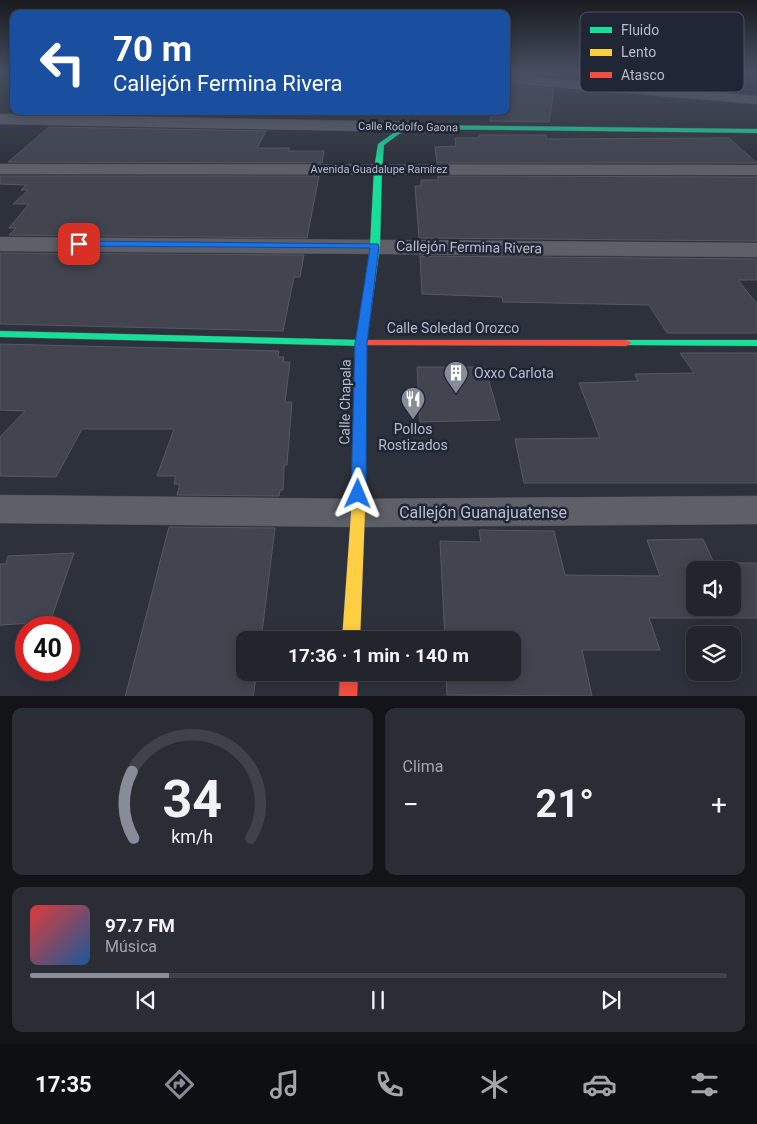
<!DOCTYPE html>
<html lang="es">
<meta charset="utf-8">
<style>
body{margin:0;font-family:Roboto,sans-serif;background:#2a2d34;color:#f1f3f6;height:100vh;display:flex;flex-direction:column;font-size:19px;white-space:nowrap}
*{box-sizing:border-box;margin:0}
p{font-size:16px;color:#a2a5a9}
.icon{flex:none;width:28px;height:28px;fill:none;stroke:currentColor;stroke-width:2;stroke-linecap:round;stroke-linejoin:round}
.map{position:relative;height:696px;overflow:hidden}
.panel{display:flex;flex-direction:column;gap:12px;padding:12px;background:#131418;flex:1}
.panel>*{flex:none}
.guide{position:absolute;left:10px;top:10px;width:500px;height:105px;border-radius:10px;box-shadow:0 2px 12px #0003,0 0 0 1px #3f4248;background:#1a4fa0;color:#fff;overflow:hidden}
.controls{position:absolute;left:686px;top:561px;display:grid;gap:10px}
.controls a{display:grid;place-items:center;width:55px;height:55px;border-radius:10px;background:#22252c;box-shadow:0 2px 12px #0003,0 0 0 1px #3f4248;font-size:25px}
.speed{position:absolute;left:15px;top:616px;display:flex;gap:10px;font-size:25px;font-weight:700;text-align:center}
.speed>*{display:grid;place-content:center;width:65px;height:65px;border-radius:50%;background:#22252c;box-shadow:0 2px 12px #0003,0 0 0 1px #3f4248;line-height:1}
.speed .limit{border:8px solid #d22;background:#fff;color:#111}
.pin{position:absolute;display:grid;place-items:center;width:42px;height:42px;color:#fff;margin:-21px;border-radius:10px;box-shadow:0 2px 8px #0006}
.me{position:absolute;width:55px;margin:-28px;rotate:1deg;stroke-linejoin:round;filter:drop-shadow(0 0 4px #0008)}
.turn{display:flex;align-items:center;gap:18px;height:105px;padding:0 20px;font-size:22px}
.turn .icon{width:65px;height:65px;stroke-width:2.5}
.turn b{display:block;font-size:35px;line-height:42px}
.big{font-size:38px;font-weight:700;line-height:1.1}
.panel .widget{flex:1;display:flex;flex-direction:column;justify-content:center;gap:8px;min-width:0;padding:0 18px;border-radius:10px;background:#2a2d34}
.panel .dial{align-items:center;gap:0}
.dial svg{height:130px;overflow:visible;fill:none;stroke:#3f4248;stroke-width:7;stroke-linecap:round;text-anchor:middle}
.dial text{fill:#f1f3f6;stroke:none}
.song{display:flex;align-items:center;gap:15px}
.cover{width:60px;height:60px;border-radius:8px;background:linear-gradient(135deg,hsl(0 70% 55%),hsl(210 70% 35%))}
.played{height:5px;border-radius:2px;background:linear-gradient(90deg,#878c99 20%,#3f4248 20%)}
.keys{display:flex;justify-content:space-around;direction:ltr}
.heat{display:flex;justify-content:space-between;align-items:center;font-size:28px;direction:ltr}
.panel .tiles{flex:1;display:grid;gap:12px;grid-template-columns:1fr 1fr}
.widget:last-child{grid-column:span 2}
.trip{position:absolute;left:236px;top:631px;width:285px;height:50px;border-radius:10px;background:#22252c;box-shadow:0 2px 12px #0003,0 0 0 1px #3f4248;font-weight:700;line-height:50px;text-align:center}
.tab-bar{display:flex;height:80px;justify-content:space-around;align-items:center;background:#0e0f12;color:#a2a5a9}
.tab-bar .icon{width:35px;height:35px}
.tab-bar .current{color:#878c99}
.tab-bar b{font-size:22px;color:#f1f3f6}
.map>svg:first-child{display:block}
</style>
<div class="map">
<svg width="757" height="697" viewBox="0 0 757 697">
<rect width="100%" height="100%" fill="#2d313b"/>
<path fill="#42454f" stroke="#555963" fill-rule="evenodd" d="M519,70H557L556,77L517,74Z
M511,85L554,89L549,122L489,121L495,111H506V93Z
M49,127L266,131L257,148H290L288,151H324L322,163L8,162Z
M480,135H546V139L729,138L757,163H437L435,147L456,146L455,138H478Z
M0,176H319L307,238L9,235L16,228H9L29,204H13L28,190H21L26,185L0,184Z
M438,176L757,177V241L419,238L415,186H421V180H438Z
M0,253L304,255L300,277H294L283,331L0,324Z
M420,256L757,259V280H738L757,304V333H667L649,305L503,302L502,297L422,294Z
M0,344L279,351L278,357H284L283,362H290L285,402H292L287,465H284L283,490H280L279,496L177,495L180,484H174L176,476H157L174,429H82L56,477L0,476V437L25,411L0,410Z
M680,353H757V483H524L515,439L600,438L579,383L638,381L635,374L694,373Z
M417,367H485L500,420L420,422Z
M169,527L275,528L261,640H245V672H257L253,697H125Z
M479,530L554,531L565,575L660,576L647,540L703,539L714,563H757V618H649L660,650H582L592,696L447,695L446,672H512V640H445L440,541L481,542ZM695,570H732V608H695Z
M74,553L50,622L0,625V564H6L8,556Z"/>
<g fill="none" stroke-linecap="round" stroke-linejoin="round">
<defs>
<path id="street" d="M506,75L757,96V104L506,83Z
M0,114L415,122L421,124L423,127L421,130L415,132L0,124Z
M0,164L757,165V175L0,174Z
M0,237L757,243V257L0,251Z
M0,495L358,499L757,496V524L358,527L0,523Z"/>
<path id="fast" d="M415,125L757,129V133L416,129L399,134L384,145L382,169L380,246L369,326L368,328H360L359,326L370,246L374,169L378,144L395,132Z
M0,331L362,340L368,343L362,346L0,337Z
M626,340H757V346L622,345L620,343Z"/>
<path id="slow" d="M364,323L369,326L367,343L365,513L360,640H342L351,513L355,343L359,326Z"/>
<path id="jam" d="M362,340H626L632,343L626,346L358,345L356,343Z
M340,672H358L357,697H339Z"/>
</defs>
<use href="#street" stroke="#4b4e58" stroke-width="1"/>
<use href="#fast" stroke="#4b4e58" stroke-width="1"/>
<use href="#slow" stroke="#4b4e58" stroke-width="1"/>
<use href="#jam" stroke="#4b4e58" stroke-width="1"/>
<use href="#street" fill="#5d6069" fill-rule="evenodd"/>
<use href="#fast" fill="#16e098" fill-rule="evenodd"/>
<use href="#slow" fill="#ffcf43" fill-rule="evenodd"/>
<use href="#jam" fill="#f24e42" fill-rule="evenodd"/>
</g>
<linearGradient id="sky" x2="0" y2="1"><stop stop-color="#191b20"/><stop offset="0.42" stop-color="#464e60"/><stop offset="1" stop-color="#464e60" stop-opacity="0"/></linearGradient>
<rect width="757" height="168" fill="url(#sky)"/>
<path fill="#1a73e8" stroke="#114b97" d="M79,241L378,244L379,246L367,343L366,494L364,498L358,500L353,498L351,494L355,343L370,248L76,246L74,244Z"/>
<defs>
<symbol id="building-pin" viewBox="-11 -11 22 30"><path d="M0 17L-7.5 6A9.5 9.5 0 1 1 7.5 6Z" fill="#878c99" stroke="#202636"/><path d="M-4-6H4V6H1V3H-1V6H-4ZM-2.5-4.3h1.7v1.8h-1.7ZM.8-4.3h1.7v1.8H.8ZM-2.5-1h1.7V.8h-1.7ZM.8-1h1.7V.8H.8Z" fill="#fff"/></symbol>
<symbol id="restaurant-pin" viewBox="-11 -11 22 30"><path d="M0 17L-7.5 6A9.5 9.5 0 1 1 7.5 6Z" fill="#878c99" stroke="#202636"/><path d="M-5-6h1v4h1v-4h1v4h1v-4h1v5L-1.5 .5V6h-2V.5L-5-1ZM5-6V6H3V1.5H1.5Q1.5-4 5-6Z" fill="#fff"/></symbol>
</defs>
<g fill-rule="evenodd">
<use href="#building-pin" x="442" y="359" width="28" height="38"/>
<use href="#restaurant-pin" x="399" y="385" width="28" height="38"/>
</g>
<g text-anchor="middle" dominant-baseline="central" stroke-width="5" stroke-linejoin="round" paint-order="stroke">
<g font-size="11" fill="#b8bdcb" stroke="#202636">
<text transform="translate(408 127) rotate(1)">Calle Rodolfo Gaona</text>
<text x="379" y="169">Avenida Guadalupe Ramírez</text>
</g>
<g font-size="14" fill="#b8bdcb" stroke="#202636">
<text transform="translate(469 247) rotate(1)">Callejón Fermina Rivera</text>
<text x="453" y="328">Calle Soledad Orozco</text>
<text transform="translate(345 402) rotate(-89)">Calle Chapala</text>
</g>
<g font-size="14" fill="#b8bdcb" stroke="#202636" text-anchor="start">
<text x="474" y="373">Oxxo Carlota</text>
<text x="413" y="429" text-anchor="middle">Pollos<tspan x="413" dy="16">Rostizados</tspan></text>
</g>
<g font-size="16" fill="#b8bdcb" stroke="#202636">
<text x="483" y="512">Callejón Guanajuatense</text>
</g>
</g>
<rect x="580" y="12" width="164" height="80" rx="8" fill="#202636" stroke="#4e5363" stroke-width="1"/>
<rect x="590" y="27" width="22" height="6" fill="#16e098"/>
<rect x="590" y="49" width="22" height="7" fill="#ffcf43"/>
<rect x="590" y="72" width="22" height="6" fill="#f24e42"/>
<g font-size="14" fill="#b8bdcb">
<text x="621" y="35">Fluido</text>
<text x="621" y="57">Lento</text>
<text x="621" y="80">Atasco</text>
</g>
</svg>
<div class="controls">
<a><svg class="icon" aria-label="sound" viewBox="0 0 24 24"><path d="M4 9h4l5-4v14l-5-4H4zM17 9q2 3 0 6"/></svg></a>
<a><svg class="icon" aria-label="layers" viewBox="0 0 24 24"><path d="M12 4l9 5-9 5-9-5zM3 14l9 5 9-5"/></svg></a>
</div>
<div class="speed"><div class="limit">40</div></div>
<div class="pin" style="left:79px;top:244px;background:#d93025"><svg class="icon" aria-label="arrive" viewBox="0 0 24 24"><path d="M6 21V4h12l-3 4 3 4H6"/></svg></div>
<svg class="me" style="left:358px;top:494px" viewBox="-20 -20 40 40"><path d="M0-17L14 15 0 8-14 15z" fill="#1a73e8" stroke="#fff" stroke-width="4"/></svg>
<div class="trip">17:36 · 1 min · 140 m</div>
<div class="guide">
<div class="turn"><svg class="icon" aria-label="left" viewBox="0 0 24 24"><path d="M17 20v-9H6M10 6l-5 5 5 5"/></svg><div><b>70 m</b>Callejón Fermina Rivera</div></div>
</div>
</div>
<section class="panel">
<div class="tiles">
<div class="widget dial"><svg viewBox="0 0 100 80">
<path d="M14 69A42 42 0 1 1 86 69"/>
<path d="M14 69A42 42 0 0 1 13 28" stroke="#878c99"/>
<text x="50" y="56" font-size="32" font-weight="700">34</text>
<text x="50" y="72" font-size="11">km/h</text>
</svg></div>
<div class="widget"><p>Clima</p>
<div class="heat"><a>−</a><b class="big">21°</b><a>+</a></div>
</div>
<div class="widget">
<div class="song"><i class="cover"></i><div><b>97.7 FM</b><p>Música</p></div></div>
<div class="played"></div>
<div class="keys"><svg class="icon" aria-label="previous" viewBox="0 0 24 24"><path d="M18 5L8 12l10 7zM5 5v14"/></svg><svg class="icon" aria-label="pause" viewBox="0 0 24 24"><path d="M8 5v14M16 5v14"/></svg><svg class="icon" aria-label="next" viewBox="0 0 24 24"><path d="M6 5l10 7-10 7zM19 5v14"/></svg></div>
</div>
</div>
</section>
<nav class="tab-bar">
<b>17:35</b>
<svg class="icon current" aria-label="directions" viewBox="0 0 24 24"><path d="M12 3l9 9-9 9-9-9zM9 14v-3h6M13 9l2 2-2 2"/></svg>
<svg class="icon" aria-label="music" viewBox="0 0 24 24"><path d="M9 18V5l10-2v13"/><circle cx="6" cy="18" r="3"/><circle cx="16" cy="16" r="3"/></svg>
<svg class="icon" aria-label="phone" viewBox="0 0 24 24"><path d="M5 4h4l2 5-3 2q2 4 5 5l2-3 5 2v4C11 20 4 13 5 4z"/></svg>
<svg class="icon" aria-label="climate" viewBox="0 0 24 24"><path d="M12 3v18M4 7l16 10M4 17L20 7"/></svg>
<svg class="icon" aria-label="car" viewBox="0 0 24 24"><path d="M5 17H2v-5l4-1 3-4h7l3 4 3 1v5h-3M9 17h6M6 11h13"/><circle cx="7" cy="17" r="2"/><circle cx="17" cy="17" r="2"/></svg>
<svg class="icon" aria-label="filters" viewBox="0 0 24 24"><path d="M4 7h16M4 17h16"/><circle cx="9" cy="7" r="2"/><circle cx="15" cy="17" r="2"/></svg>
</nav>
